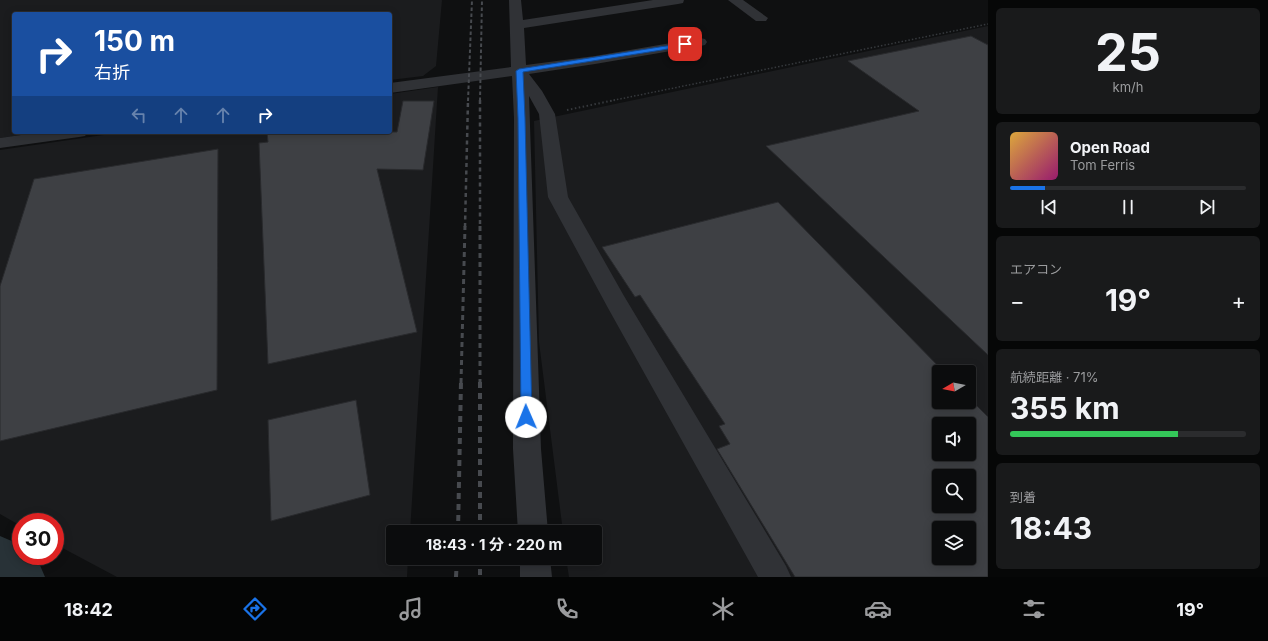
<!DOCTYPE html>
<html lang="ja">
<meta charset="utf-8">
<style>
body{margin:0;font-family:Inter,"Noto Sans JP",sans-serif;background:#191a1b;color:#f1f3f6;height:100vh;display:flex;flex-direction:column;font-size:15px;white-space:nowrap}
*{box-sizing:border-box;margin:0}
p{font-size:13px;color:#9a9b9d}
.icon{flex:none;width:22px;height:22px;fill:none;stroke:currentColor;stroke-width:2;stroke-linecap:round;stroke-linejoin:round}
.map{position:relative;flex:1;overflow:hidden}
.side{display:flex;flex-direction:column;gap:8px;padding:8px;background:#060707;width:280px}
.side>*{flex:none}
.banner{position:absolute;left:12px;top:12px;width:380px;height:122px;border-radius:4px;box-shadow:0 2px 10px #0003,0 0 0 1px #2b2c2e;background:#1a4fa0;color:#fff;overflow:hidden}
.needle{width:26px;rotate:260deg}
.controls{position:absolute;left:932px;top:365px;display:grid;gap:8px}
.controls a{display:grid;place-items:center;width:44px;height:44px;border-radius:4px;background:#0b0c0d;box-shadow:0 2px 10px #0003,0 0 0 1px #2b2c2e;font-size:20px}
.speed{position:absolute;left:12px;top:513px;display:flex;gap:8px;font-size:20px;font-weight:700;text-align:center}
.speed>*{display:grid;place-content:center;width:52px;height:52px;border-radius:50%;background:#0b0c0d;box-shadow:0 2px 10px #0003,0 0 0 1px #2b2c2e;line-height:1}
.speed .limit{border:6px solid #d22;background:#fff;color:#111}
.pin{position:absolute;display:grid;place-items:center;width:34px;height:34px;color:#fff;margin:-17px;border-radius:8px;box-shadow:0 2px 6px #0006}
.me{position:absolute;width:44px;margin:-22px;rotate:359deg;stroke-linejoin:round;filter:drop-shadow(0 0 3px #0008)}
.turn{display:flex;align-items:center;gap:14px;height:84px;padding:0 16px;font-size:18px}
.turn .icon{width:52px;height:52px;stroke-width:2.5}
.turn b{display:block;font-size:28px;line-height:34px}
.lanes{display:flex;align-items:center;height:38px;padding:0 16px;background:#0003;justify-content:center;gap:20px;direction:ltr}
.lanes .off{opacity:.35}
.big{font-size:30px;font-weight:700;line-height:1.1}
.side .card{flex:1;display:flex;flex-direction:column;justify-content:center;gap:6px;min-width:0;padding:0 14px;border-radius:6px;background:#191a1b}
.side .dial{align-items:center;gap:0}
.dial b{font-size:52px;line-height:1}
.song{display:flex;align-items:center;gap:12px}
.cover{width:48px;height:48px;border-radius:6px;background:linear-gradient(135deg,hsl(40 70% 55%),hsl(320 70% 35%))}
.played{height:4px;border-radius:2px;background:linear-gradient(90deg,#1a73e8 15%,#2b2c2e 15%)}
.keys{display:flex;justify-content:space-around;direction:ltr}
.heat{display:flex;justify-content:space-between;align-items:center;font-size:22px;direction:ltr}
.charge{height:6px;border-radius:3px;background:linear-gradient(90deg,#34c759 71%,#2b2c2e 0)}
.trip{position:absolute;left:386px;top:525px;width:216px;height:40px;border-radius:4px;background:#0b0c0d;box-shadow:0 2px 10px #0003,0 0 0 1px #2b2c2e;font-weight:700;line-height:40px;text-align:center}
.dock{display:flex;height:64px;justify-content:space-around;align-items:center;background:#040505;color:#9a9b9d}
.dock .icon{width:28px;height:28px}
.dock .current{color:#1a73e8}
.dock b{font-size:18px;color:#f1f3f6}
main{display:flex;flex:1;min-height:0}
.map>svg:first-child{display:block}
</style>
<main>
<div class="map">
<svg width="988" height="577" viewBox="0 0 988 577">
<rect width="100%" height="100%" fill="#0f1011"/>
<path fill="#1b1c1e" fill-rule="evenodd" d="M0,0H442L436,66L423,76L390,80V14H14V132H43L0,138Z
M988,26V577H569L566,558H595V532H563L539,342L534,121ZM939,372H969V402H939ZM939,424H969V454H939ZM939,476H969V506H939ZM939,528H969V558H939Z
M438,87L410,532H393V558H408L407,577H117L55,544V522H21V526L0,514V150L124,132H390V94Z"/>
<g fill="none" stroke-linecap="round" stroke-linejoin="round">
<path fill="#283237" fill-rule="evenodd" d="M0,536L21,545V556H36L45,577H0Z"/>
</g>
<path fill="#3e4044" stroke="#292a2d" fill-rule="evenodd" d="M971,36L988,45V355L766,146L919,111L848,61Z
M403,101H434L423,170L377,169L417,332L268,364L259,143L268,142L267,132H397Z
M218,149L217,390L0,441V286L34,179Z
M778,202L944,372H939V402H969V398L988,417V577H795L717,449L730,444L719,426L725,424L640,295L635,297L602,247ZM939,424H969V454H939ZM939,476H969V506H939ZM939,528H969V558H939Z
M356,400L370,495L271,521L268,420Z"/>
<g fill="none" stroke-linecap="round" stroke-linejoin="round">
<path stroke="#36393d" stroke-width="1.5" stroke-dasharray="1.5 2" stroke-linecap="butt" d="M610,101L988,24"/>
<path stroke="#36393d" stroke-width="2" stroke-dasharray="1.5 2.5" stroke-linecap="butt" d="M567,110L615,100"/>
<path fill="#303236" fill-rule="evenodd" d="M509,0H521L523,20L653,0H684L683,3L678,4L524,28L526,65L595,56L700,38L705,39L707,42L705,45L700,46L595,64L529,74L542,91L555,114L568,197L624,296L786,566L791,577H758L608,308L548,197L539,114L529,96L541,449L548,532H518L513,449L514,118L512,76L390,93V83L511,67Z
M728,0H743L768,18L766,21H756Z
M42,132H88L85,136L79,137L0,148V138Z
M520,558H550L552,577H520Z"/>
<path stroke="#474a4f" stroke-width="2" stroke-dasharray="3.5 2.5" stroke-linecap="butt" d="M468,101L472,0
M480,101L482,0"/>
<path stroke="#474a4f" stroke-width="2.5" stroke-dasharray="4 3.5" stroke-linecap="butt" d="M480,100V227
M465,227L468,100"/>
<path stroke="#474a4f" stroke-width="3" stroke-dasharray="5 4" stroke-linecap="butt" d="M480,226V383
M461,383L465,226"/>
<path stroke="#474a4f" stroke-width="4" stroke-dasharray="6 5" stroke-linecap="butt" d="M480,382V532
M458,532L461,382
M480,558V577
M456,577L457,558"/>
</g>
<path fill="#1a73e8" stroke="#114b97" d="M685,43L688,44L687,46L523,72L525,118L532,417L530,421L526,422L522,421L521,417L518,118L516,71L519,69Z"/>
</svg>
<div class="controls">
<a><svg class="needle" viewBox="-14 -14 28 28"><path d="M0-13l5 13h-10z" fill="#e53935"/><path d="M0 13l5-13h-10z" fill="#9a9b9d"/></svg></a>
<a><svg class="icon" aria-label="sound" viewBox="0 0 24 24"><path d="M4 9h4l5-4v14l-5-4H4zM17 9q2 3 0 6"/></svg></a>
<a><svg class="icon" aria-label="search" viewBox="0 0 24 24"><circle cx="10" cy="10" r="6"/><path d="M15 15l6 6"/></svg></a>
<a><svg class="icon" aria-label="layers" viewBox="0 0 24 24"><path d="M12 4l9 5-9 5-9-5zM3 14l9 5 9-5"/></svg></a>
</div>
<div class="speed"><div class="limit">30</div></div>
<div class="pin" style="left:685px;top:44px;background:#d93025"><svg class="icon" aria-label="arrive" viewBox="0 0 24 24"><path d="M6 21V4h12l-3 4 3 4H6"/></svg></div>
<svg class="me" style="left:526px;top:417px" viewBox="-20 -20 40 40"><circle r="19" fill="#fff"/><path d="M0-13L10 11 0 6-10 11z" fill="#1a73e8"/></svg>
<div class="trip">18:43 · 1 分 · 220 m</div>
<div class="banner">
<div class="turn"><svg class="icon" aria-label="right" viewBox="0 0 24 24"><path d="M7 20v-9h11M14 6l5 5-5 5"/></svg><div><b>150 m</b>右折</div></div>
<div class="lanes"><svg class="icon off" aria-label="left" viewBox="0 0 24 24"><path d="M17 20v-9H6M10 6l-5 5 5 5"/></svg><svg class="icon off" aria-label="ahead" viewBox="0 0 24 24"><path d="M12 20V5M6 11l6-6 6 6"/></svg><svg class="icon off" aria-label="ahead" viewBox="0 0 24 24"><path d="M12 20V5M6 11l6-6 6 6"/></svg><svg class="icon" aria-label="right" viewBox="0 0 24 24"><path d="M7 20v-9h11M14 6l5 5-5 5"/></svg></div>
</div>
</div>
<section class="side">
<div class="card dial"><b>25</b><p>km/h</p></div>
<div class="card">
<div class="song"><i class="cover"></i><div><b>Open Road</b><p>Tom Ferris</p></div></div>
<div class="played"></div>
<div class="keys"><svg class="icon" aria-label="previous" viewBox="0 0 24 24"><path d="M18 5L8 12l10 7zM5 5v14"/></svg><svg class="icon" aria-label="pause" viewBox="0 0 24 24"><path d="M8 5v14M16 5v14"/></svg><svg class="icon" aria-label="next" viewBox="0 0 24 24"><path d="M6 5l10 7-10 7zM19 5v14"/></svg></div>
</div>
<div class="card"><p>エアコン</p>
<div class="heat"><a>−</a><b class="big">19°</b><a>+</a></div>
</div>
<div class="card"><p>航続距離 · 71%</p><b class="big">355 km</b><div class="charge"></div></div>
<div class="card"><p>到着</p><b class="big">18:43</b></div>
</section>
</main>
<nav class="dock">
<b>18:42</b>
<svg class="icon current" aria-label="directions" viewBox="0 0 24 24"><path d="M12 3l9 9-9 9-9-9zM9 14v-3h6M13 9l2 2-2 2"/></svg>
<svg class="icon" aria-label="music" viewBox="0 0 24 24"><path d="M9 18V5l10-2v13"/><circle cx="6" cy="18" r="3"/><circle cx="16" cy="16" r="3"/></svg>
<svg class="icon" aria-label="phone" viewBox="0 0 24 24"><path d="M5 4h4l2 5-3 2q2 4 5 5l2-3 5 2v4C11 20 4 13 5 4z"/></svg>
<svg class="icon" aria-label="climate" viewBox="0 0 24 24"><path d="M12 3v18M4 7l16 10M4 17L20 7"/></svg>
<svg class="icon" aria-label="car" viewBox="0 0 24 24"><path d="M5 17H2v-5l4-1 3-4h7l3 4 3 1v5h-3M9 17h6M6 11h13"/><circle cx="7" cy="17" r="2"/><circle cx="17" cy="17" r="2"/></svg>
<svg class="icon" aria-label="filters" viewBox="0 0 24 24"><path d="M4 7h16M4 17h16"/><circle cx="9" cy="7" r="2"/><circle cx="15" cy="17" r="2"/></svg>
<b>19°</b>
</nav>
